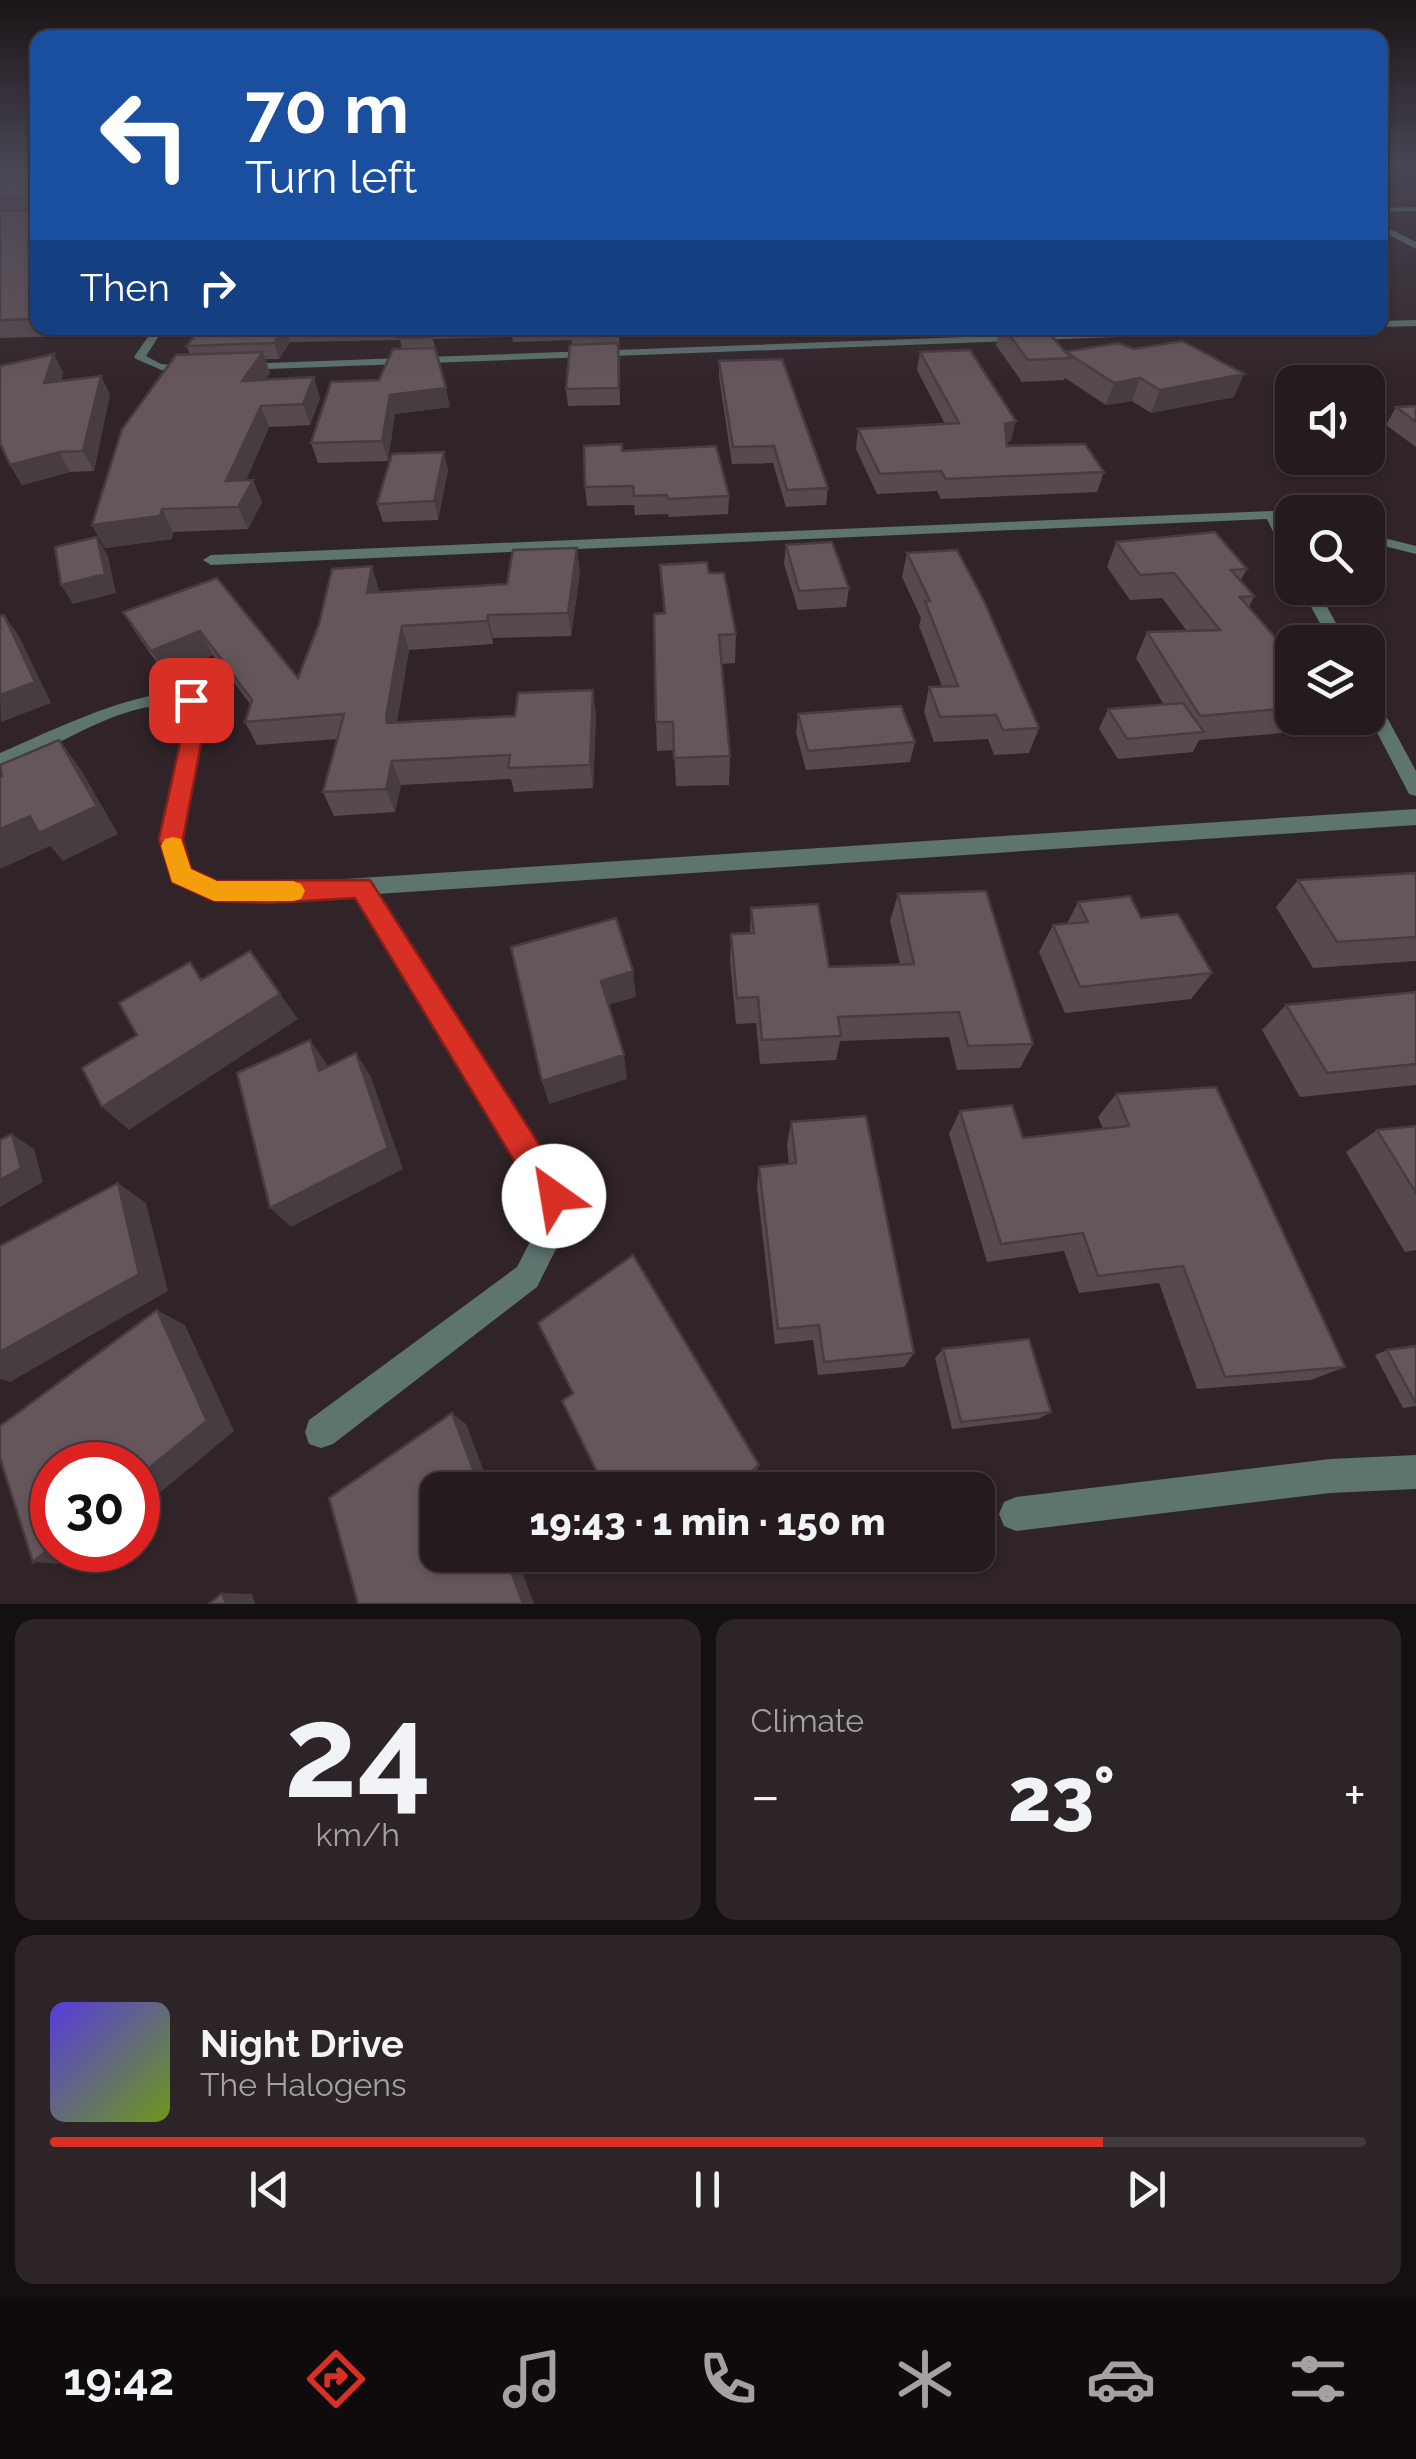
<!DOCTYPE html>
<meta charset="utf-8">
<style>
body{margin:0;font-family:Raleway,sans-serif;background:#2d2427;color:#f1f3f6;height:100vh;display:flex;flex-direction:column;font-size:38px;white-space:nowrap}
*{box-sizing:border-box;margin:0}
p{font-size:32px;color:#a3a1a4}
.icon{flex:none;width:55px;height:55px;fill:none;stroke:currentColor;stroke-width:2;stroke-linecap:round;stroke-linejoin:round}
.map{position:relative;height:1604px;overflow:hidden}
.details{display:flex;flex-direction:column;gap:15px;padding:15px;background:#140f10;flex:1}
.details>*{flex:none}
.hud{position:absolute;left:30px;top:30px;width:1358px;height:305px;border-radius:20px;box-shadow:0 2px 8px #0004,0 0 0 2px #42393c;background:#1a4fa0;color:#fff;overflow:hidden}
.tools{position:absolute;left:1275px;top:365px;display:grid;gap:20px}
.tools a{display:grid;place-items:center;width:110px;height:110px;border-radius:20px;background:#251b1e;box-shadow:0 2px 8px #0004,0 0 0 2px #42393c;font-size:50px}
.speed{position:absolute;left:30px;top:1442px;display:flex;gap:20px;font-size:50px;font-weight:700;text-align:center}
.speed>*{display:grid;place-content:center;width:130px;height:130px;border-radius:50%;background:#251b1e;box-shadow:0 2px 8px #0004,0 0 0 2px #42393c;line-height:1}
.speed .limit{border:15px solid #d22;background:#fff;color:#111}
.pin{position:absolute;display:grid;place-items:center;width:85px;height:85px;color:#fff;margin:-42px;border-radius:20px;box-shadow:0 5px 15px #0006}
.me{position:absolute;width:110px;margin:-55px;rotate:328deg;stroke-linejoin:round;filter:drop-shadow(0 0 8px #0008)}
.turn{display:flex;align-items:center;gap:35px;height:210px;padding:0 50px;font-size:45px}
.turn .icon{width:130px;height:130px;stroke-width:2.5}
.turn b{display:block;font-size:70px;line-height:85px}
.then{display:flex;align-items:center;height:95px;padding:0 50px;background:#0003;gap:20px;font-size:38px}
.big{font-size:75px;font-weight:800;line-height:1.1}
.details .widget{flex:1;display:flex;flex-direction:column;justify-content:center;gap:15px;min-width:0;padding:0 35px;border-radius:20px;background:#2d2427}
.details .dial{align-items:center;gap:0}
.dial b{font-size:130px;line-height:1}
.song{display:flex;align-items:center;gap:30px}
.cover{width:120px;height:120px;border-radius:15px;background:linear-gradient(135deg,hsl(250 70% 55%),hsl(80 70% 35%))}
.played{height:10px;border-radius:5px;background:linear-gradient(90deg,#d93025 80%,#42393c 80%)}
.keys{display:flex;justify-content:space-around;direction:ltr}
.heat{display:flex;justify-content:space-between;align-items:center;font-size:55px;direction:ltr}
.details .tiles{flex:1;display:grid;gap:15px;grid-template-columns:1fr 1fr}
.widget:last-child{grid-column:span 2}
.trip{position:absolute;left:420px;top:1472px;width:575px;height:100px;border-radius:20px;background:#251b1e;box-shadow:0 2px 8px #0004,0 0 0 2px #42393c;font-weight:800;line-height:100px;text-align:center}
.tab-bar{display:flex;height:160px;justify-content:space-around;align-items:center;background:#0f0b0c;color:#a3a1a4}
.tab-bar .icon{width:70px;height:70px}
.tab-bar .selected{color:#d93025}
.tab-bar b{font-size:45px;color:#f1f3f6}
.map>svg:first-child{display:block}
</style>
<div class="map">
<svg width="1416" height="1604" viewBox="0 0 1416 1604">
<rect width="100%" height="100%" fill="#312428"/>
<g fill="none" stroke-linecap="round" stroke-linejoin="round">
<path fill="#5d746f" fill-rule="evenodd" d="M1416,207V211L1380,212V208Z
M1380,224L1416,242V249L1380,230Z
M1416,320V326L1380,327V321Z
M154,328H164L146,356L161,364L196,367V371H164L136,359L134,357Z
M1207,328H1283L1278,331L241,370L235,367L241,364Z
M1272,511L1292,516V524L1283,522L1292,541V559L1284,555L1267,519L211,565L203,560L211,555Z
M1368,534L1416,546V554L1368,542Z
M1301,588H1317L1346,642H1330Z
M171,692L197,696L206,712L181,839L190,870L216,882L268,884L1416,809V825L377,894L568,1196L563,1235L537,1287L333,1444L321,1448L309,1444L305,1432L309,1420L517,1267L535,1232L540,1199L355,896L268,902L214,900L173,881L161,839L188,712L185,705C118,699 60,749 0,768V753C56,729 110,701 171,692Z
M1368,693L1377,699L1416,771V796L1409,794L1368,715Z
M1416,1455V1489L1330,1493L1016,1531L1004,1526L999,1514L1004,1502L1016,1497L1330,1459Z"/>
</g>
<path fill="#574a4e" d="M0,164H38V328H77L74,336L0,338Z
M200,328H619L620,405L568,406L566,389L572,340L513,342L512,337L433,339L450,407L395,414L388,461L318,463L311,443L379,380L402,349L400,340L290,342L279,359H265L270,373L265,380L320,398L310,425L269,427L246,480H253L262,502L248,529L173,532L172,539L105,548L92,525L190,355L187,346Z
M983,328H1045L1065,352L1234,397L1151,413L1132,401L1106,405L1065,378L1064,380L1022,382L996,345L999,332H987Z
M920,352L1011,441L1007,442V446L1104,472L1097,492L941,499L937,491L877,494L856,449L858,429L945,424L917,370Z
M719,361L828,488L826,505L786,507L773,463L732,464L719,377Z
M63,372L61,381L110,394L94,471L70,472L22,485L10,465Z
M1416,406V447L1386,425L1396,407Z
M622,451L729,496L728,514L669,517L668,514L635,515L634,505L587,506L585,487Z
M448,470L438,520L383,522L377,504Z
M1116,542L1247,569L1241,580L1254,596L1249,607L1292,657V718H1352L1344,728L1199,740L1193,752L1118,759L1099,729L1108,709L1164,705L1136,658L1147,632L1187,631L1162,598L1130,600L1107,567Z
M786,545L849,588L846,607L798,610L784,564Z
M907,553L1039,728L1029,753L994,755L988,739L934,742L924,712L929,687L942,686L919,626L921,618L902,577Z
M660,565L709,573L736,634L735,663L722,664L730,756L729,785L676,786L674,750L657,751L656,722L664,614Z
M580,572L571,636L493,638V644L409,650L397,722L596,714L593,788L514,792L511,779L401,785L395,812L334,816L323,792L337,739L257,745L245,722L251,705L213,655L165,674L137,635L123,612L217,578L298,678L379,590V592L507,584Z
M798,714L915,742L910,762L806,770L796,733Z
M1416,873V961L1313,968L1276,907L1298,880Z
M898,894L1033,1044L1020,1068L957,1070L949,1037L840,1041L836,1060L760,1064L756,1023L736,1024L730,961L731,934L750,933L751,908L829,967L900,964L890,921Z
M1078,902L1212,973L1191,999L1065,1013L1039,952L1053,925L1067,924Z
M1416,992V1085L1300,1097L1262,1030L1286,1005Z
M1116,1094L1345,1367L1311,1380L1197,1389L1159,1283L1079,1293L1064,1251L987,1262L949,1134L960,1111L1023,1138L1103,1129L1098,1117Z
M791,1122L914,1353L904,1367L818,1375L813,1340L775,1344L757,1187L759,1167L789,1164L787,1145Z
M1416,1126V1250L1405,1252L1346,1152L1377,1130Z
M1416,1346V1406L1403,1408L1375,1355L1387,1350Z
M943,1349L1051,1412L1038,1419L952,1429L935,1358Z"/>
<path fill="#473c40" d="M286,328L290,342L279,359L274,343Z
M263,352L270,373L250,402L242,381Z
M54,354L63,372L54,402L44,383Z
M1244,374L1234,397L1151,413L1160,390Z
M101,376L110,394L94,471L83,451Z
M314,377L320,398L310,425L303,404Z
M1140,378L1132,401L1106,405L1114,383Z
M446,388L450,407L395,414L388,461L382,441L390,395Z
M261,406L269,427L236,503L226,481Z
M1016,421L1011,441L1000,443L1005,424Z
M59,452L70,472L22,485L10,465Z
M444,452L448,470L438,520L434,501Z
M253,480L262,502L248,529L238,507Z
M162,509L173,532L172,539L105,548L92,525Z
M97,537L108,556L116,593L73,604L61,585Z
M577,548L580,572L571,636L568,613Z
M372,566L379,590L375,616L367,593Z
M4,615L19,636L51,703L1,722L0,695Z
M488,615L493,638V644L487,621Z
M402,626L409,650L394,740L386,717Z
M200,631L213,655L165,674L151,651Z
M593,690L596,714L593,788L590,765Z
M59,740L80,768L118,834L63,861L50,846L0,869V829Z
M392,761L401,785L395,812L386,789Z
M633,971L636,997L605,1006L601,981Z
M280,994L298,1019L129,1130L102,1107Z
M310,1040L327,1064L336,1094L319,1071Z
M356,1053L371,1077L403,1169L291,1227L270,1208Z
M624,1055L627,1079L549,1104L542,1081Z
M12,1134L34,1149L43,1182L0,1207V1180Z
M118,1183L146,1203L168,1291L10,1382L0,1379V1352Z
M157,1310L185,1325L234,1431L138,1511V1477Z
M452,1413L466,1424L491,1490H481Z
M759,1465L756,1474L737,1490H731Z
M52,1546V1550H91L73,1565L33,1562Z
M505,1555H516L534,1604H523Z
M657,1555H663L648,1568L644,1566Z
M222,1593L252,1594L255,1604H226Z"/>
<path fill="#65565b" stroke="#473c40" stroke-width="2.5" d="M0,164H38V319L0,320V211H31L34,199H0Z
M200,328H285L274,343L187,346Z
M404,328H430L433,337L399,338Z
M572,328H618V330L571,332Z
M1004,328H1045L1065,352L1118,343L1134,349L1182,341L1244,374L1160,390L1140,378L1114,383L1066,352L1071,358L1028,360Z
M618,343L619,388L566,389L570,345Z
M435,348L446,388L390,395L382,441L311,443L331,382L379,380L393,349Z
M970,350L1016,421L1005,424L1007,446L1085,444L1104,472L946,479L941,471L880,474L858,429L959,423L920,352Z
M263,352L242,381L314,377L303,404L261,406L226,481L253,480L238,507L162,509L160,516L92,525L122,429L176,355Z
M54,354L44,383L101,376L83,451L59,452L10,465L0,443V366Z
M782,359L828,488L787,490L774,446L733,447L719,361Z
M1416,406V422L1396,407Z
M622,444V451L716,446L729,496L668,499L667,495L634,496L633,486L585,487L584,446Z
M444,452L434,501L377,504L392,454Z
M1215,532L1247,569L1231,570L1254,596L1240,597L1292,657V708L1200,716L1147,632L1220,630L1174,573L1140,575L1116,542Z
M97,537L105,574L61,585L55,547Z
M832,542L849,588L799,591L786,545Z
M577,548L568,613L488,615L487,621L402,626L386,717L387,723L515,716L518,693L593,690L590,765L508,768L510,755L392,761L386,789L323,792L344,714L245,722L252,700L200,631L151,651L123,612L217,578L298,678L319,624L332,569L372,566L367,593L507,584L513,550Z
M957,550L984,601L1039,728L1003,730L996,715L940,717L929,687L958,686L925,601H930L907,553Z
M707,562L709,573H724L736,634L719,635L730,756L674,758L673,722H656L654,614L665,613L660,565Z
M4,615L35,682L0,695V616Z
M1183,703L1204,732L1127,739L1108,709Z
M901,706L915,742L808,751L798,714Z
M59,740L97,806L39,833L30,816L0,829V777L2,776L0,765Z
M1416,873V937L1337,942L1298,880Z
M986,891L1033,1044L968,1046L959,1012L838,1017L841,1036L762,1040L758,997L737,998L731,934L754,933L751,908L818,904L829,967L914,964L898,894Z
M1130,896L1141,918L1178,914L1212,973L1080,987L1053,925L1088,922L1078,902Z
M616,918L633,971L601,981L624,1055L542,1081L511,947Z
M250,951L280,994L102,1107L82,1068L137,1035L119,1003L190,962L201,980Z
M1416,992V1064L1327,1073L1286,1005Z
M310,1040L319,1071L356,1053L388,1148L270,1208L237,1073Z
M1216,1087L1345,1367L1225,1377L1183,1266L1098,1276L1083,1233L1001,1244L960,1111L1012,1105L1023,1138L1129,1126L1116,1094Z
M866,1116L914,1353L824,1362L819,1325L778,1329L759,1167L796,1163L791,1122Z
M1416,1126V1193L1377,1130Z
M12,1134L21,1168L0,1180V1140Z
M118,1183L139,1274L0,1352V1246Z
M633,1255L759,1465L731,1490H606L562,1401L573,1393L538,1323Z
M157,1310L207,1421L138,1477V1465H52V1546L33,1562L0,1458V1426Z
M1029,1339L1051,1412L961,1422L943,1349Z
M1416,1346V1404L1387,1350Z
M452,1413L481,1490H438V1555H505L523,1604H358L329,1498Z
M639,1555H657L644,1566Z
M222,1593L226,1604H209Z"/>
<linearGradient id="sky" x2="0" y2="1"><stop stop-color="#1b1416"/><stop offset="0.42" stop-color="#484553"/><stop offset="1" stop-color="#484553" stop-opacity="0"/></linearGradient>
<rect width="1416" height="388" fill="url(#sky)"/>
<path fill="#d93025" stroke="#8d1f18" stroke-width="2.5" d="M191,693L198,695L207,712L183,839L191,869L217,881L370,880L565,1185L570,1196L565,1208L554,1212L543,1208L355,898L268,903L214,901L172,882L159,839L187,712L181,700Z"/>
<path fill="#f59e0b" d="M173,837L181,839L191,869L217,881H293L301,884L305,891L301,899L293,901H214L172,882L161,846L165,839Z"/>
</svg>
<div class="tools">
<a><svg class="icon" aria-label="sound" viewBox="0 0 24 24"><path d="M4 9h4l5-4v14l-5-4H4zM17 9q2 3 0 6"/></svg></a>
<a><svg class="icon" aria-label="search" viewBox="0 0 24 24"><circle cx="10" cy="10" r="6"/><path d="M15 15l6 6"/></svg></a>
<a><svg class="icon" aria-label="layers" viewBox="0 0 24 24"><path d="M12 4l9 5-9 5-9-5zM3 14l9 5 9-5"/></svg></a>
</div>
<div class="speed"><div class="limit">30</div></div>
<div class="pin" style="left:191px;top:700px;background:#d93025"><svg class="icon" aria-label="arrive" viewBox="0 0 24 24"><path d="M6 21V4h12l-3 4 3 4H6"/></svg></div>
<svg class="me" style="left:554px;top:1196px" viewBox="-20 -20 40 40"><circle r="19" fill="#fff"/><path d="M0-13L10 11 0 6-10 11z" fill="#d93025"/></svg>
<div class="trip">19:43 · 1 min · 150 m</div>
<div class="hud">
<div class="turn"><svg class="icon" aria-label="left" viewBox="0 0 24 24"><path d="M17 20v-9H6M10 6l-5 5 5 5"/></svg><div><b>70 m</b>Turn left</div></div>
<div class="then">Then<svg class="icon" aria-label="right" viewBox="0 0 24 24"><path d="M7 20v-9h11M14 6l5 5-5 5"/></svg></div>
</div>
</div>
<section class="details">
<div class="tiles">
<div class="widget dial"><b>24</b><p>km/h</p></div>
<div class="widget"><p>Climate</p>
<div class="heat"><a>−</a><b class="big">23°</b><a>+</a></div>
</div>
<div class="widget">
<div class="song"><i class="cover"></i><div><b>Night Drive</b><p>The Halogens</p></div></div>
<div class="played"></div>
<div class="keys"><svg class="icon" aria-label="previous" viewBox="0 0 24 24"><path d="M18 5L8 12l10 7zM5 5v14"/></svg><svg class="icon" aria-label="pause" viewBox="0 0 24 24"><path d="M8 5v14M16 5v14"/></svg><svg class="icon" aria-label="next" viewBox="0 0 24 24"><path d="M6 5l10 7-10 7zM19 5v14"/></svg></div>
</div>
</div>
</section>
<nav class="tab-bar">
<b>19:42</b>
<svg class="icon selected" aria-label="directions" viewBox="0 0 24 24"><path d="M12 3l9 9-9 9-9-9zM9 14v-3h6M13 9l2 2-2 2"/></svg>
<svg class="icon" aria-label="music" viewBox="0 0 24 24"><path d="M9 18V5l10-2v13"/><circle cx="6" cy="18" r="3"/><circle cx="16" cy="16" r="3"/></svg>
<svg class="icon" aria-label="phone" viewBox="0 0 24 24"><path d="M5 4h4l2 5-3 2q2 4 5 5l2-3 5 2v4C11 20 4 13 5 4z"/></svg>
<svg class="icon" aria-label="climate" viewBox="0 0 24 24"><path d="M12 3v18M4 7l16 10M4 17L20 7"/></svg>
<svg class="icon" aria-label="car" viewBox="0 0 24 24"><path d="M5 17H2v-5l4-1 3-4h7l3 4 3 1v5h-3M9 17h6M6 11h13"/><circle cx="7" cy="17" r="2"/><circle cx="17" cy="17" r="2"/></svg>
<svg class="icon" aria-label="filters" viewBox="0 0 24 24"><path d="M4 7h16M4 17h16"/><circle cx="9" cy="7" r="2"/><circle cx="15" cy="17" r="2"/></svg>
</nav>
